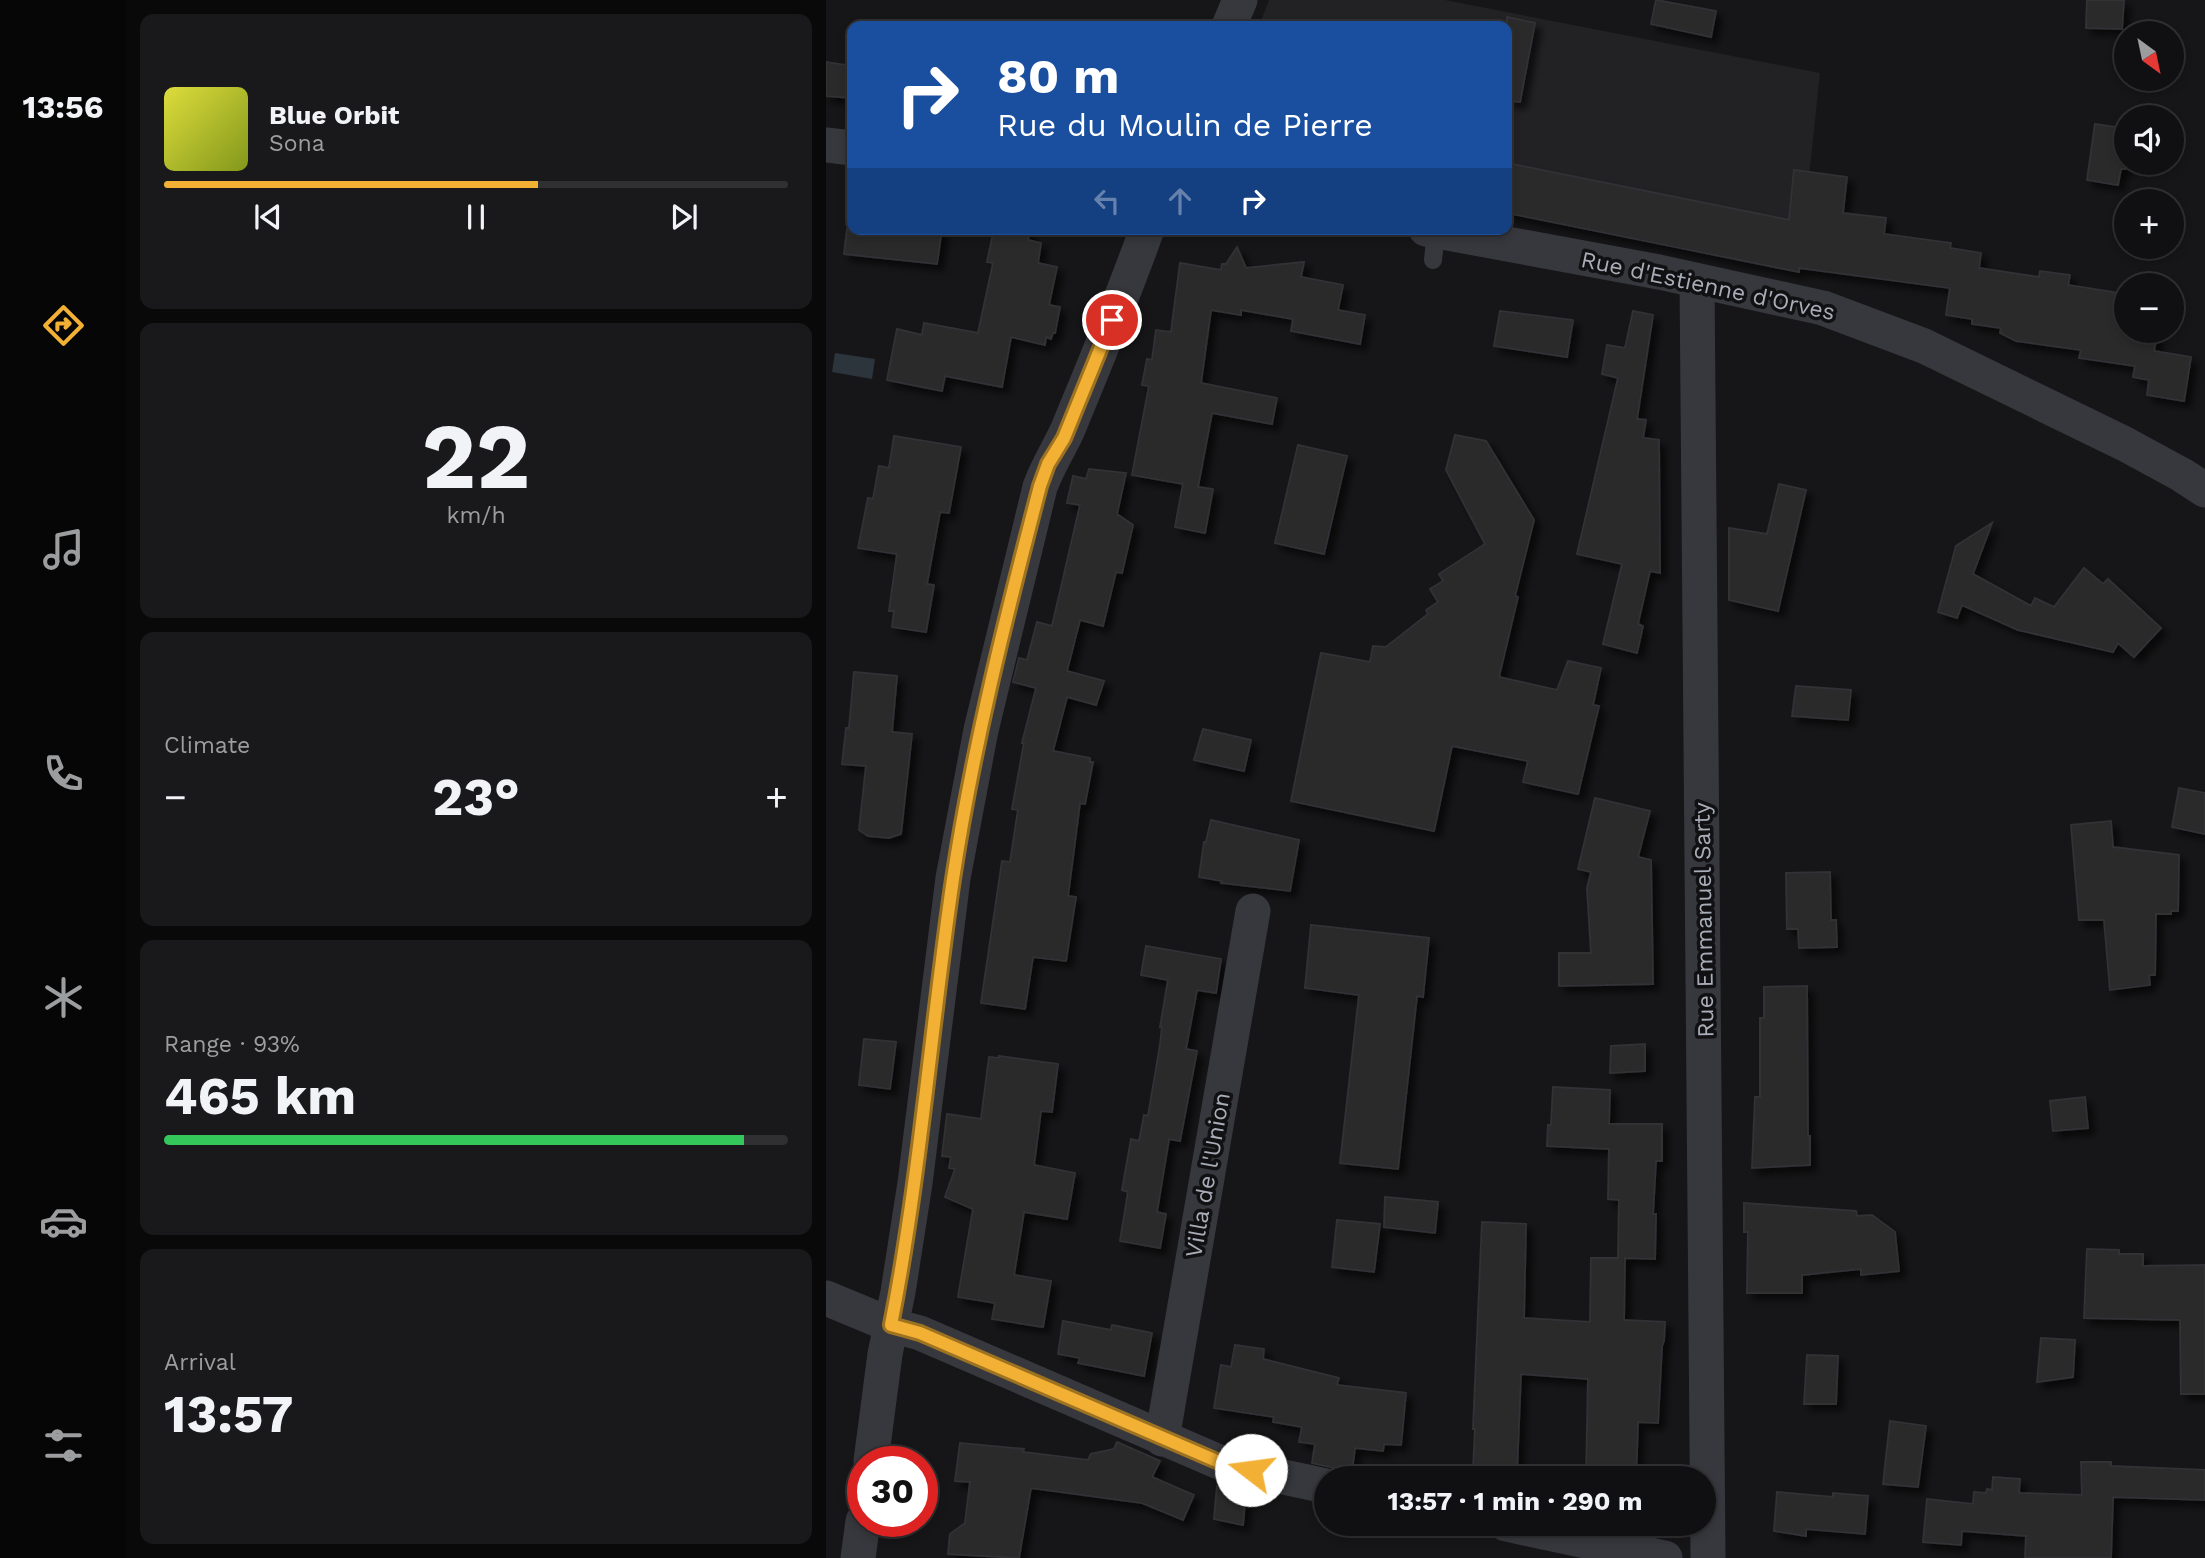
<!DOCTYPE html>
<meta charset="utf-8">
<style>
body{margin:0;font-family:"Work Sans",sans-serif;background:#19191b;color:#f1f3f6;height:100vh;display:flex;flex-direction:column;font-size:26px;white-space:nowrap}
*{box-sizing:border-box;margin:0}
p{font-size:23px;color:#9c9d9f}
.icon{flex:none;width:38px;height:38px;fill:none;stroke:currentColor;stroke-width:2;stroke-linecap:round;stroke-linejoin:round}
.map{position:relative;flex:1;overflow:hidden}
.side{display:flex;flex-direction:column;gap:14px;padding:14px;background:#09090a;width:700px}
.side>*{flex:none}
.banner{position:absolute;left:21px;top:21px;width:665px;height:214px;border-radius:14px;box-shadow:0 4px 10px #0003,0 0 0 2px #303032;background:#1a4fa0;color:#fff;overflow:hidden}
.needle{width:46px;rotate:147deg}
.fabs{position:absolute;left:1288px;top:21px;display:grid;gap:14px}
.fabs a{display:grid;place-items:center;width:70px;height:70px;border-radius:50%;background:#101012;box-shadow:0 4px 10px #0003,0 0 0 2px #303032;font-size:35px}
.speed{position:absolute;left:21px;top:1446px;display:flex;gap:14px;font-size:35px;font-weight:700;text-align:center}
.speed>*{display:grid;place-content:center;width:91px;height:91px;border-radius:50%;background:#101012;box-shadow:0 4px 10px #0003,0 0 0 2px #303032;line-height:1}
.speed .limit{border:10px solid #d22;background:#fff;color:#111}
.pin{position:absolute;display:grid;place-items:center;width:60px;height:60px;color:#fff;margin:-30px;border:4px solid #fff;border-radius:50%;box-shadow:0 2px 7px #0007}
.me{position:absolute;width:77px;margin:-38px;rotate:285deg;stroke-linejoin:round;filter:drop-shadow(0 0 5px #0008)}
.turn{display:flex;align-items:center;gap:24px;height:147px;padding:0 35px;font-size:32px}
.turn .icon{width:91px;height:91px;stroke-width:2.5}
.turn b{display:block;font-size:49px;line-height:60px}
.lanes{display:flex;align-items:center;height:66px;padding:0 35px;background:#0003;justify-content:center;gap:35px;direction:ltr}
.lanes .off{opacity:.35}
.big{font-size:52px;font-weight:700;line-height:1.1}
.side .widget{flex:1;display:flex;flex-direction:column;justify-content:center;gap:10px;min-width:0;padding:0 24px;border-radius:14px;background:#19191b}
.side .dial{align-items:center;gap:0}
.dial b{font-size:91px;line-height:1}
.song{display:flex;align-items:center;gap:21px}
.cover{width:84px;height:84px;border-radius:10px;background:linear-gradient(135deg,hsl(60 70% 55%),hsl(70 70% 35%))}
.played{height:7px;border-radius:4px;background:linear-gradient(90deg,#f2b134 60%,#303032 60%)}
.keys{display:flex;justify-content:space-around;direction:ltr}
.heat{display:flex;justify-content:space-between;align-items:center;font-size:38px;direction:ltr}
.charge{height:10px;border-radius:5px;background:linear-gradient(90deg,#34c759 93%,#303032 0)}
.trip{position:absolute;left:488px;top:1466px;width:402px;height:70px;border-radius:35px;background:#101012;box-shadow:0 4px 10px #0003,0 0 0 2px #303032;font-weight:700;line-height:70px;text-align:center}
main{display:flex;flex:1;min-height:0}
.dock{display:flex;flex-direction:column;width:126px;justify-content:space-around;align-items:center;background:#060607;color:#9c9d9f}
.dock .icon{width:49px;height:49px}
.dock .current{color:#f2b134}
.dock b{font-size:32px;color:#f1f3f6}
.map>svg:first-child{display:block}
</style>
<main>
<nav class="dock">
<b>13:56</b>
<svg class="icon current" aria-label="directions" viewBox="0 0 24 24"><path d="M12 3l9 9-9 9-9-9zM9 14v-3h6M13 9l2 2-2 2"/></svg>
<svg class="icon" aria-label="music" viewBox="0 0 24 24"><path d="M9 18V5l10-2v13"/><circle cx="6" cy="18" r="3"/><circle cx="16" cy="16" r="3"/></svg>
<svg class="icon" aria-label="phone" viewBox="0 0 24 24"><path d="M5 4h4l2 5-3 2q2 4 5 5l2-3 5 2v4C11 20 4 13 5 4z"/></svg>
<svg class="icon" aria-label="climate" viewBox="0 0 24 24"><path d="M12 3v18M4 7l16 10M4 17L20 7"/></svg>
<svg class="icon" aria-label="car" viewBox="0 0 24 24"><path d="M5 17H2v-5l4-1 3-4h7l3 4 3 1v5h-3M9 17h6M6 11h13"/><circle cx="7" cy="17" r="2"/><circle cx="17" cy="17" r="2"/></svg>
<svg class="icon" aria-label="filters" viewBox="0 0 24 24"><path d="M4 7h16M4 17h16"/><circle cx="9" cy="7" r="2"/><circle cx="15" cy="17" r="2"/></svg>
</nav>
<section class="side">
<div class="widget">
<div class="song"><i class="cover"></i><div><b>Blue Orbit</b><p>Sona</p></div></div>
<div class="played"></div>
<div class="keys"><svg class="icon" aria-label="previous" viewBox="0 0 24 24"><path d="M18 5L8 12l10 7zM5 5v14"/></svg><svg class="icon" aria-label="pause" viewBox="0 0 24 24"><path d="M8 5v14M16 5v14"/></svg><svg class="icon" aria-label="next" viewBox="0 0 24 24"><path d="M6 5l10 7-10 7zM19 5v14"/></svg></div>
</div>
<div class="widget dial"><b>22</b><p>km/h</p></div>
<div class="widget"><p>Climate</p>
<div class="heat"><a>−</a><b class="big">23°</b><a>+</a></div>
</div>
<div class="widget"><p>Range · 93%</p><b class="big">465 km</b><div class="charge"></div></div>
<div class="widget"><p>Arrival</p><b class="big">13:57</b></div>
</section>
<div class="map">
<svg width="1379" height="1558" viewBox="0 0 1379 1558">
<defs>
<filter id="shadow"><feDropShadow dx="6" dy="6" stdDeviation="3.5" flood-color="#0009"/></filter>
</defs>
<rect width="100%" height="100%" fill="#161618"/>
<path fill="#222225" d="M443,0H619L994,73L973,272L681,213V26H433Z"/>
<path fill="#2c353c" d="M9,353L49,359L46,379L6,372Z"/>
<path fill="#29292c" stroke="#303034" stroke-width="2" filter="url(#shadow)" d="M830,0L890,11L885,37L825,24Z
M1261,0H1298L1296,29L1260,28Z
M681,17L709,23L694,102L681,101Z
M0,62L26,66V98L0,96Z
M1269,124L1296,128L1293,143L1300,144V169H1295L1292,185L1261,180Z
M681,163L963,220L968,170L1021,177L1017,213L1060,218L1058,234L1125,243L1124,248L1155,253L1153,268L1213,277L1214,271L1244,275L1242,285L1300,294V331H1332L1328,351L1365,357L1358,401L1321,395L1323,380L1307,377L1309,366L1253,358L1255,350L1190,341L1174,333L1175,328L1146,324V319L1120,315L1124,288L973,268V272L681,213Z
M21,229H116L111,264L18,254Z
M168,229H204L202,240L215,243L212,263L231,267L223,305L234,307L229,333H227L225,339L220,337L219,345L185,337L176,387L119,376L116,391L61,380L71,329L96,335L98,323L152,333L167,263L161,262Z
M411,247L420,268L478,262L475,277L517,285L512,310L539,315L534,344L465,331L467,319L415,310V315L385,310L375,383L451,398L446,424L386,413L372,487L387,489L379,533L349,527L357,484L306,475L323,386L316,385L321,359L326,360L330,330L345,332L354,263L395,270L396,264H400Z
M674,311L747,320L741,357L668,346Z
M807,311L827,315L811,419L820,420L817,438L833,440L834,573L824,571L812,624L817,626L811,653L777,644L796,564L751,554L792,378L776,374L781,345L799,348Z
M629,435L660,441L708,520L689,596L692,597L673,677L731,690L742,661L775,668L767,705L773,706L752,794L697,782L702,761L626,746L608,831L465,801L495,653L544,662L547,646L560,647L602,614L600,610L612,602L604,589L617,581L613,574L659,544L620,470Z
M68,436L135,447L123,513L114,512L101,584L108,585L100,632L66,627L68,611H63L71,554L32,548L42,498L47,499L53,466L63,468Z
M472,445L521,456L498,554L449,543Z
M263,469L300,473L291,514L307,525L296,573L290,572L277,626L254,620L241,671L278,681L270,705L241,697L227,751L264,758V762H267L259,804L254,803L242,896L250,897L240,961L207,957L199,1009L155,1003L176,861L184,862L192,810L186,809L198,743H196L210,688L187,682L193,658L201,660L211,622L226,626L254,505L241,503L247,476L260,479Z
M953,484L980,490L952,611L903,600V528L941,534Z
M1166,523L1147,574L1205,606L1209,598L1228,607L1258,568L1277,584L1282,579L1335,628L1308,657L1292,643L1287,652L1192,630L1136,605L1131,618L1112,612L1130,546Z
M28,672L71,676L66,732L86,734L75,834L63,838L42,836L33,830L40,766L16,764L20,728H23Z
M970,686L1025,690L1022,720L966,716Z
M377,729L425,740L418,771L368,760Z
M1353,788L1379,793V834L1346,827Z
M769,798L824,811L812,857L825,860L827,984L733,986V953H765L761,888L765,872L752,869Z
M385,820L473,840L464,891L395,883L396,881L373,877L378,842H380Z
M1285,821L1287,847L1353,855L1352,911H1345V914H1330L1329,975H1323L1324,985L1284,990L1278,920H1253L1245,825Z
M1004,872L1005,920H1010L1011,947L973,948L972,929H961L960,873Z
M485,925L603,938L597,997L591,996L572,1169L514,1163L533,995L479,988Z
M320,946L395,959L390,993L371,990L360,1049L371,1051L354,1141L343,1139L331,1212L340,1214L334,1248L294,1241L302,1192L296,1190L305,1139L313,1141L318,1115L322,1116L334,1045L336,1027H334L342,980L315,975Z
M981,986L982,1136H984V1165L926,1168L929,1097H934V1018H938V987Z
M38,1039L70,1042L64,1089L33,1085Z
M819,1044V1071L784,1073L785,1046Z
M173,1056L232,1064L226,1112L215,1111L208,1165L249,1173L241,1219L198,1212L188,1275L225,1281L217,1327L166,1319L169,1303L132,1297L147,1209L119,1197L129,1169L123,1168L125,1157L116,1156L121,1114L155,1119L163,1057L173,1058Z
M727,1087L784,1090L783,1124H836V1161H830L827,1214H830L829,1259L799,1258L798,1320L839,1322L838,1341L836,1346L832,1423L812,1422L810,1479H760L762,1379L695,1374L691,1472L647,1470L649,1429H647L656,1222L700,1224L698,1318L764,1322L765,1258H792L793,1200L782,1199L783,1149L721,1146L722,1125H725Z
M1259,1097L1262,1128L1227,1131L1224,1101Z
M559,1197L612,1202L609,1233L558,1227Z
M918,1203L1030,1211L1031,1216L1046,1215L1069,1232L1073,1271L1035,1275V1269L976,1275V1293H921L922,1232H918Z
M511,1220L554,1224L548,1272L506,1267Z
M1261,1249L1293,1250V1254H1317V1266L1379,1265V1394H1355L1354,1320L1258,1318Z
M237,1321L285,1330L286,1325L326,1333L318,1376L252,1363L254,1358L232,1354Z
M1215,1338L1249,1340L1247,1377L1211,1382Z
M409,1345L438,1349L437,1359L513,1378L511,1385L580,1393L575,1445L558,1444L557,1451L529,1448L526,1472L486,1463L489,1444L473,1442L476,1427L447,1422L448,1417L388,1408L395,1365L405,1367Z
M981,1355L1012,1356L1010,1404H978Z
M1064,1421L1100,1426L1092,1487L1057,1484Z
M291,1442L334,1461L326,1477L368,1495L357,1520L316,1503L205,1488L193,1558L122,1554L124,1534L139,1523L144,1482L129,1481L134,1443L198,1449L197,1452L262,1460L265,1454L288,1449Z
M1255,1462H1285V1466L1379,1470V1500L1287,1497L1285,1558H1199L1200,1536L1136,1531L1135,1545L1097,1542L1101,1499L1147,1504L1148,1492L1160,1493L1161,1489L1166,1490L1167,1477L1194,1479L1193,1492L1195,1493L1256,1495Z
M391,1486L420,1491L417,1525L388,1519Z
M951,1492L1007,1497V1493L1042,1496L1039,1534L980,1529V1536L948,1531Z"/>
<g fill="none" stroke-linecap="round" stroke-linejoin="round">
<path stroke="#37383d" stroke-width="18" d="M607,260L610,231"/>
<path stroke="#37383d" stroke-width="35" d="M403,26L414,0
M0,145L26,148
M600,229L833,272L997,308L1098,346L1299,444L1356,475L1379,490
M871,281L882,1558
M0,1298L65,1325L94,1333L400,1465L500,1486
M336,1439L427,911
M45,1461L59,1354L72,1292L89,1183L127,878L155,730L214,487C222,465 233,449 242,429C269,363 297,297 321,229
M680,1524L839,1558
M32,1558L37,1521"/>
</g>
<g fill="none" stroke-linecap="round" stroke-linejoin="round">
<defs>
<path id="route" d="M286,320L238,438L222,464L214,486C180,616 147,747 127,879C105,1027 94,1177 65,1325L94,1333L400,1465L425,1470"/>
</defs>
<use href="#route" stroke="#9d7322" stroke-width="18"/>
<use href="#route" stroke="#f2b134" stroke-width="12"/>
</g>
<g text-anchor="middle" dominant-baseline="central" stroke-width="7" stroke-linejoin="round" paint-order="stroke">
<g font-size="23" fill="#a8adb8" stroke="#111113">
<text transform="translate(882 286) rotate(12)">Rue d'Estienne d'Orves</text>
<text transform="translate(878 920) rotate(-91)">Rue Emmanuel Sarty</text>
<text transform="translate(382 1175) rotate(-80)">Villa de l'Union</text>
</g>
</g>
</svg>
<div class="fabs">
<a><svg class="needle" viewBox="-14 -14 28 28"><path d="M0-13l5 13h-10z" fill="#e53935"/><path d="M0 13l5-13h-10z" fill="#9c9d9f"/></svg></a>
<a><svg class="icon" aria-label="sound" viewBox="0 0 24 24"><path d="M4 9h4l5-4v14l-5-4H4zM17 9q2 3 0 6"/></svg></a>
<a>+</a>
<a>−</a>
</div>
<div class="speed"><div class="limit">30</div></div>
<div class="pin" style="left:286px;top:320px;background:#d93025"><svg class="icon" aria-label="arrive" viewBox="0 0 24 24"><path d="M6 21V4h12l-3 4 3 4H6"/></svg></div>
<svg class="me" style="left:425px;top:1470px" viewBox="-20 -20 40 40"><circle r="19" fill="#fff"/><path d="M0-13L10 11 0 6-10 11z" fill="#f2b134"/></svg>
<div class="trip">13:57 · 1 min · 290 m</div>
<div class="banner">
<div class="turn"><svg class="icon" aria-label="right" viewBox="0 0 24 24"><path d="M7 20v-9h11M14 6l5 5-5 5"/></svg><div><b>80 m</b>Rue du Moulin de Pierre</div></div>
<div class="lanes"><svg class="icon off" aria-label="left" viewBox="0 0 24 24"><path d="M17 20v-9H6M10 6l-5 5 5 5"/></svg><svg class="icon off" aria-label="ahead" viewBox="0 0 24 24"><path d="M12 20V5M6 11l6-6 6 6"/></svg><svg class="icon" aria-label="right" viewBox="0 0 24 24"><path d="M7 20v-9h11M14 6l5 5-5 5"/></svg></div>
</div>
</div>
</main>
